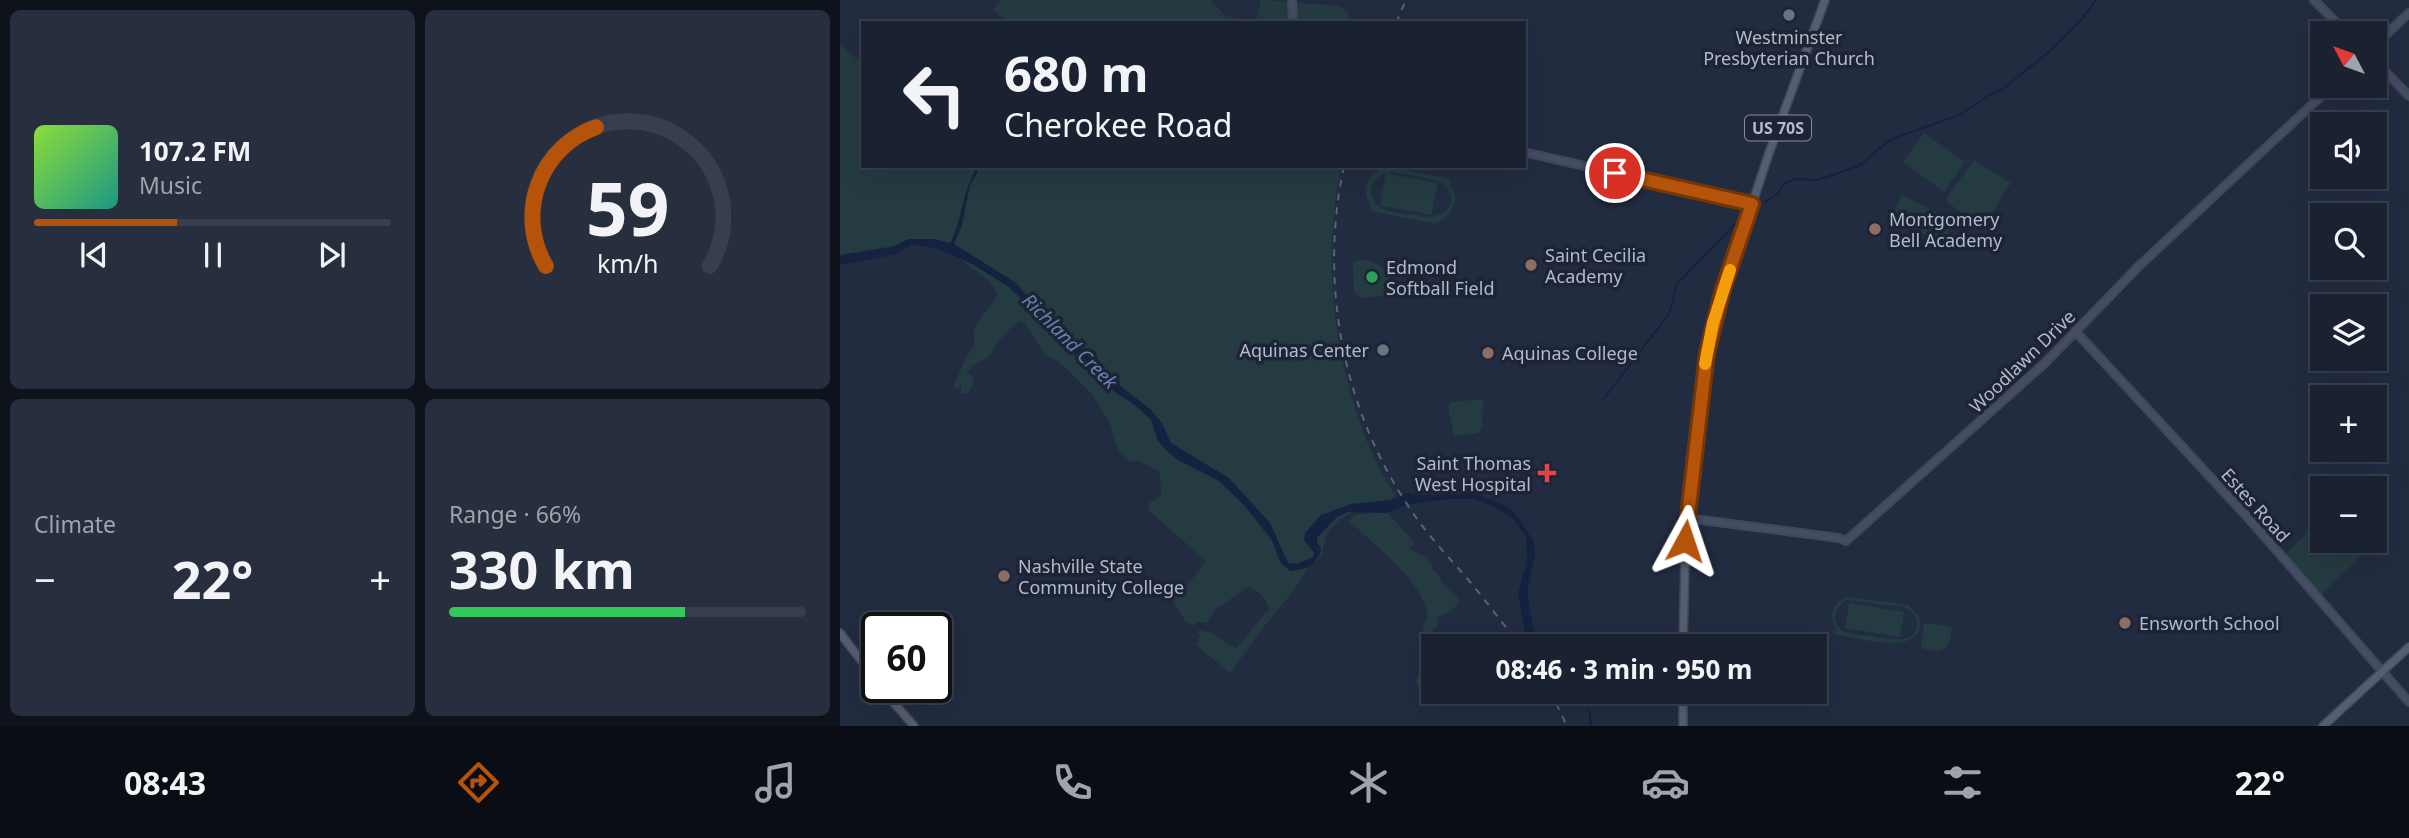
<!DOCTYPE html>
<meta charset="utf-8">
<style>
body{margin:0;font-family:"Noto Sans",sans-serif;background:#272e3d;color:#f1f3f6;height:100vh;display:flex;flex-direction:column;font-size:26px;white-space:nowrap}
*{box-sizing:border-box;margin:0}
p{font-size:23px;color:#9fa3ab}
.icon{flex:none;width:38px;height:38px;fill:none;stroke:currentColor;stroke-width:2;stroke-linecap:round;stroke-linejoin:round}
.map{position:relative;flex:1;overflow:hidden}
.panel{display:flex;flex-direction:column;gap:10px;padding:10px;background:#0e121b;width:840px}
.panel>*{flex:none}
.top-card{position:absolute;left:21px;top:21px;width:665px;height:147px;border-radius:0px;box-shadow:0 7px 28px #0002,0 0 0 2px #383e4d;background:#1a2131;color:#f1f3f6;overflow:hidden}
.needle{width:46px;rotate:311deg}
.tools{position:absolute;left:1470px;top:21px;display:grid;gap:14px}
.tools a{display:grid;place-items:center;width:77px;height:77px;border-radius:0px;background:#1a2131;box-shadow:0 7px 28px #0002,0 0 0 2px #383e4d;font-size:35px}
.speed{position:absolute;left:21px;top:612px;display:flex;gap:14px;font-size:35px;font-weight:700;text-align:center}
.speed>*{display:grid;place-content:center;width:91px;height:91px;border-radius:50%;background:#1a2131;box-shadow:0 7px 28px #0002,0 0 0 2px #383e4d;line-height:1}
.speed .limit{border:4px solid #111;border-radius:10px;background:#fff;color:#111}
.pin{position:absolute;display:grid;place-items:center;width:60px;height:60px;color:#fff;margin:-30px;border:4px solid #fff;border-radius:50%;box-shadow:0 2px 7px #0007}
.me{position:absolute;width:77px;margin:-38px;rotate:5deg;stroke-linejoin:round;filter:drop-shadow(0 0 5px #0008)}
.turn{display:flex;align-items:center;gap:24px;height:147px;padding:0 28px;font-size:32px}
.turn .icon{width:91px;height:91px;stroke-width:2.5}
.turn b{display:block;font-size:49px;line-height:60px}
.big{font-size:52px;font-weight:700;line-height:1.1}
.panel .widget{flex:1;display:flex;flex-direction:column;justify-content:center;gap:10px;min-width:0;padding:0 24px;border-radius:10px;background:#272e3d}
.panel .dial{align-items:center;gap:0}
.dial svg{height:182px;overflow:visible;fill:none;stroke:#383e4d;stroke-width:7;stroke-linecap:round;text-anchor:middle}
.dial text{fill:#f1f3f6;stroke:none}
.song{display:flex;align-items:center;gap:21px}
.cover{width:84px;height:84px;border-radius:10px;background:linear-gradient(135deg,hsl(90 70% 55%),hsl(170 70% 35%))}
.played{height:7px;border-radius:4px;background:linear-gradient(90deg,#b45309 40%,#383e4d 40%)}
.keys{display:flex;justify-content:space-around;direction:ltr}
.heat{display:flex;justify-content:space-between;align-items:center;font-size:38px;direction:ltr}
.charge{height:10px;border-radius:5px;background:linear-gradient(90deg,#34c759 66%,#383e4d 0)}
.panel .tiles{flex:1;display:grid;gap:10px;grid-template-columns:repeat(2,1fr)}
.trip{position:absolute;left:581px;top:634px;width:406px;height:70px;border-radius:0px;background:#1a2131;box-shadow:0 7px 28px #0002,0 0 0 2px #383e4d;font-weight:700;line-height:70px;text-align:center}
.tab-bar{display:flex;height:112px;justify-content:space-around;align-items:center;background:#0a0d14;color:#9fa3ab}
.tab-bar .icon{width:49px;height:49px}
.tab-bar .on{color:#b45309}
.tab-bar b{font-size:32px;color:#f1f3f6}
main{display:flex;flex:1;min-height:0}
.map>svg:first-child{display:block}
</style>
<main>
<section class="panel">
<div class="tiles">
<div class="widget">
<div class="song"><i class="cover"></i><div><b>107.2 FM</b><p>Music</p></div></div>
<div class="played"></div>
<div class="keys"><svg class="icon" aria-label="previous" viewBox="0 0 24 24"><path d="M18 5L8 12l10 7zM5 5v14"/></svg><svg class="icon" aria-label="pause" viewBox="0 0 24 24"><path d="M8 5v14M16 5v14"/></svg><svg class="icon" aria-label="next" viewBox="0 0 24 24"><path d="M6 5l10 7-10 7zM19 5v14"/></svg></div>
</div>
<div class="widget dial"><svg viewBox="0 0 100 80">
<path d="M14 69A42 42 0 1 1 86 69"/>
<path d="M14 69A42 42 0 0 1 36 8" stroke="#b45309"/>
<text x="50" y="56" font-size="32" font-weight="700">59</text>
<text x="50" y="72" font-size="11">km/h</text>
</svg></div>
<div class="widget"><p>Climate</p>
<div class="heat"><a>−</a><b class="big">22°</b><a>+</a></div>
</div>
<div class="widget"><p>Range · 66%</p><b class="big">330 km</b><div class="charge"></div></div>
</div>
</section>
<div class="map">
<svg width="1569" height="726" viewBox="0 0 1569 726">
<rect width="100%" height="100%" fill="#222c41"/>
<path fill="#243b41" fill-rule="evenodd" d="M161,0H371L383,14L408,23H169L153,10Z
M421,0L501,6L515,23H415Z
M0,45L23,63V166H501C483,262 492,348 526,439C534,459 545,478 555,496L551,500L511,504V513L501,518L486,534L482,555L476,563L467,569L455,589L423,628L390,673L356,645L360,636L357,634L358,630L372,633L396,649L425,613L429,611C428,600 419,590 408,587L376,609L366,623L358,622L352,625L345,621L332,599L348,584L366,561L308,510L309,503L321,496L320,472L299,461H290L277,449L270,423L251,393L226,368L216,360L205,355L185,323L180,321C166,331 157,341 150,356C139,363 135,361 127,372L132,376L134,383L128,393L121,394V384L117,389L113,387L126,358L135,344C128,320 151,314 157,293L150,282L120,259L112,246L94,239L0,255Z
M1084,133L1125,162L1104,192L1063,162Z
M1134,160L1171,183C1160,197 1154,217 1140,227L1107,202V197Z
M545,166L611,179C610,189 609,181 613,190C620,206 608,216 596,224L531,211C531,204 527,201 526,194C524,180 534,172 545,166ZM552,172C565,175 596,177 605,186C622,203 603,220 581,216C569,214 549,214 539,206C522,193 535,173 552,172Z
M546,173L598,183L591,215L540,205Z
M1062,195L1114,221L1102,243L1051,218Z
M528,260C546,266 551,277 552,295L520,298L514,292L513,261Z
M643,399L642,428L638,433L614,436L608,407L611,402Z
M540,512H547L574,542V546L568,548L584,556L593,564L592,570L598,574L601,582L619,599C617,609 607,613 598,617L597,628L591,631L597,646H593V677L582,692L575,682L591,652C585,639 578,630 588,617C584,582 537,548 513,524L508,523L514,515Z
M1482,519V541H1519L1527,550L1479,596L1444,555Z
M1008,597L1069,605L1079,617C1089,660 1015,637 993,634V630H997C988,616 992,602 1008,597ZM1007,600L1064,607L1071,611L1076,618C1082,647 1049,639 1031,636C1023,635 1011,635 1004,631C989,623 995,606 1007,600Z
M1009,603L1064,612L1060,637L1005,628Z
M1084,623L1112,627C1109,650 1104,655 1081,648Z"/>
<path fill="#142240" d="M136,166L137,173L130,185L122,225L114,244L176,283L202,313L228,334L259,369L311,410L322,423L331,443L389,478L430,523L448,563L457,564L473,557L474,553L464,540L465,533L481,515L511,504L551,500L567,493L581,495L634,494L654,500L669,508L678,517L694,542L695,556L687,592L693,627L700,646H691L685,633L678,593L687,560L686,537L675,521L657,508L635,499H608L569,504L546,513L508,512L497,517L476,539C481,564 476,567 450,571L441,563L431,539L404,505L379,481L338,460L327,451L318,441L311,420L296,406L254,378L238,359L222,343L219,337L169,287L134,265L99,249L73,244L57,254L0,265V255L54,247L68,239H94L110,243C120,225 121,206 128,187C130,180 135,174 136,166Z"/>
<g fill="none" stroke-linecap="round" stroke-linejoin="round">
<path stroke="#142240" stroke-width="2" d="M926,202L938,193L945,183L956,179L978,180L1019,166L1047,142L1057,137L1119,115L1150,95L1163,89L1211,50L1241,20L1256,0
M763,400L828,315C835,302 833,293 837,284L900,219
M476,537V543L480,548L478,557
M749,710L751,726"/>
<defs>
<path id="secondary" d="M452,0L453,23
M1474,0L1507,33
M1535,45L1569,13
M1535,61L1569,96
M684,152L912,204
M1236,332L1410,520L1569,702
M846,518L999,538L1006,541L1205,363L1299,266L1492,86"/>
<path id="primary" d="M0,633L37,681
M843,646L846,518L862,390L873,323L928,156L985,0
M41,688L74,726
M843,726V691
M1483,726L1569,647"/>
</defs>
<use href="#secondary" stroke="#404859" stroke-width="10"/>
<use href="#primary" stroke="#404859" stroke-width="10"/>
<use href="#secondary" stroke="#444d64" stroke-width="6"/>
<use href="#primary" stroke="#555e70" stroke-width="7"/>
<path stroke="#586278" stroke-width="2" stroke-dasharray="7 7" stroke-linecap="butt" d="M556,23L566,0
M504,166C479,281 502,406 567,504C585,533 609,557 631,583C648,604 664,625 681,646
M710,691L727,726"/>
</g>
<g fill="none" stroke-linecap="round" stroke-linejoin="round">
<defs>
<path id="route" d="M775,173L912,204L883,289L867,353L845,541"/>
</defs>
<use href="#route" stroke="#753606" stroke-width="18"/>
<use href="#route" stroke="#b45309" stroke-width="12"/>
<path stroke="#f59e0b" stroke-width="12" d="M865,364L873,323L890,270"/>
</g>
<g fill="#6b7280" stroke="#1c2435" stroke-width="2.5">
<circle cx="949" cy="15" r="7"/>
<circle cx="543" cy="350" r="7"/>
</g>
<g fill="#8d6e63" stroke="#1c2435" stroke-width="2.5">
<circle cx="1035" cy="229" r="7"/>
<circle cx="691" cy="265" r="7"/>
<circle cx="648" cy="353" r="7"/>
<circle cx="164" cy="576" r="7"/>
<circle cx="1285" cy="623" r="7"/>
</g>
<circle fill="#2e9e5b" stroke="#1c2435" stroke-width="2.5" cx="532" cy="277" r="7"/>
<path fill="#e0444e" stroke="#1c2435" stroke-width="2.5" d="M703.5 462.5h7v7h7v7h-7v7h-7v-7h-7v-7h7z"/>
<g text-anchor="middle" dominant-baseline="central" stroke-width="7" stroke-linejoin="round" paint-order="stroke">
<rect fill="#1c2435" stroke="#868d9e" stroke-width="2" x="905" y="115.5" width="66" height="25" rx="5"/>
<g font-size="16" font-weight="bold" fill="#b3bacb">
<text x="938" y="128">US 70S</text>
</g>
<g font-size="18" fill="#b3bacb" stroke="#1c2435" text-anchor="start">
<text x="949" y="37" text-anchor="middle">Westminster<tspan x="949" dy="21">Presbyterian Church</tspan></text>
<text x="1049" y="219">Montgomery<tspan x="1049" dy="21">Bell Academy</tspan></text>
<text x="705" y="255">Saint Cecilia<tspan x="705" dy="21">Academy</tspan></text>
<text x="546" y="267">Edmond<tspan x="546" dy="21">Softball Field</tspan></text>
<text x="529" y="350" text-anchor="end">Aquinas Center</text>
<text x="662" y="353">Aquinas College</text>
<text x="691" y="463" text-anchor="end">Saint Thomas<tspan x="691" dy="21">West Hospital</tspan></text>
<text x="178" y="566">Nashville State<tspan x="178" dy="21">Community College</tspan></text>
<text x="1299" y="623">Ensworth School</text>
</g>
<g font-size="18" fill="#b3bacb" stroke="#1c2435">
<text transform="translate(1182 361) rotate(-44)">Woodlawn Drive</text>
<text transform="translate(1416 505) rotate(48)">Estes Road</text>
</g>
<g font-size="19" font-style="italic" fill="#697fad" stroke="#1c2435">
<text transform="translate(230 341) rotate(45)">Richland Creek</text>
</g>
</g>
</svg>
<div class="tools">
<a><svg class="needle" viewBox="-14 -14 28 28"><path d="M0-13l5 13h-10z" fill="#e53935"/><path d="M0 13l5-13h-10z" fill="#9fa3ab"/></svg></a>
<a><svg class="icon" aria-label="sound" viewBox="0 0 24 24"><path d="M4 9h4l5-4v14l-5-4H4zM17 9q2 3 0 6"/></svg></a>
<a><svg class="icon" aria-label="search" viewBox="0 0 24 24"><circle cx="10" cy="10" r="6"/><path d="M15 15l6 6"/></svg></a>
<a><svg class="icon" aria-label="layers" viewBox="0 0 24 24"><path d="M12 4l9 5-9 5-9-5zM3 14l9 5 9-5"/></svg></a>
<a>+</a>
<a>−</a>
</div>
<div class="speed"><div class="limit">60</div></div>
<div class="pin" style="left:775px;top:173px;background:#d93025"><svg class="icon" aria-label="arrive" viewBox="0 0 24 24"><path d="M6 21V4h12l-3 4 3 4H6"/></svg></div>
<svg class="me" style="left:845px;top:541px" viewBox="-20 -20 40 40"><path d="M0-17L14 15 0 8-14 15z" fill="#b45309" stroke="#fff" stroke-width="4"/></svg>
<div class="trip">08:46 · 3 min · 950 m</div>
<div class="top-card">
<div class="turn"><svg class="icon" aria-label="left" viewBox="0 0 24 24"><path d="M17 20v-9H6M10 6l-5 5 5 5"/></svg><div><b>680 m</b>Cherokee Road</div></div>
</div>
</div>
</main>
<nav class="tab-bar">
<b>08:43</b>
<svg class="icon on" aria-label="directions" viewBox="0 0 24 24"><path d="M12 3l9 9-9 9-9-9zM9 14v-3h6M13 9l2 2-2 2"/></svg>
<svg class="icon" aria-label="music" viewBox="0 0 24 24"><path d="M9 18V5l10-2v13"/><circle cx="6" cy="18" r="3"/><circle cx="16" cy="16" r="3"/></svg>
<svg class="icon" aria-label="phone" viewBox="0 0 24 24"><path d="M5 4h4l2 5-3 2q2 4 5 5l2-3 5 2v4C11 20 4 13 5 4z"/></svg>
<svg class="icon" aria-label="climate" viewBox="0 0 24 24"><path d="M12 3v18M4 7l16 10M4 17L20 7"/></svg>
<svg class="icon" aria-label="car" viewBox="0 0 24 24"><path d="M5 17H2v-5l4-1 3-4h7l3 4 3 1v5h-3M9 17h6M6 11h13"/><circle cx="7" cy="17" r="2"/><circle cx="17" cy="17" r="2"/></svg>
<svg class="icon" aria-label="filters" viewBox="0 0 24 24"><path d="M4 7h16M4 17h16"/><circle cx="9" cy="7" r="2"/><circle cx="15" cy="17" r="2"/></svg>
<b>22°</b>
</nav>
